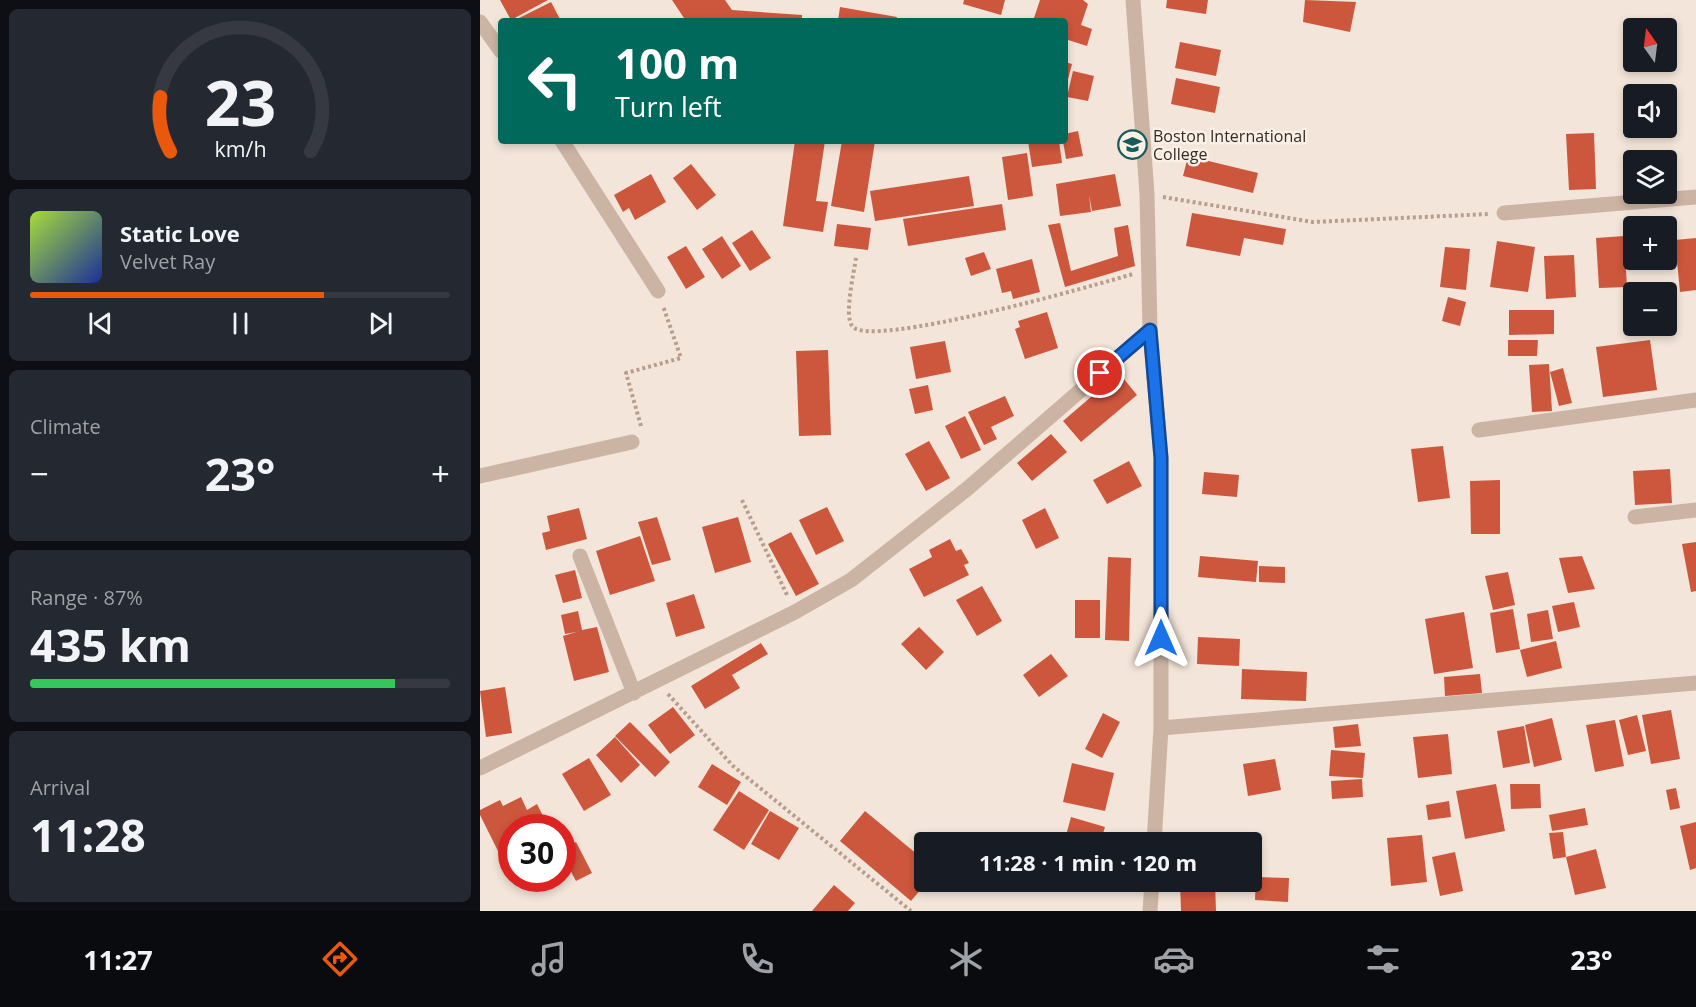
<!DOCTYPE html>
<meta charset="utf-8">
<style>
body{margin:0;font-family:"Open Sans",sans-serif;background:#242831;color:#f1f3f6;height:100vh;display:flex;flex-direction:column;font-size:22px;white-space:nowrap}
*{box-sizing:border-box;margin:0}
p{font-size:20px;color:#9ea1a6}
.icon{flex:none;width:33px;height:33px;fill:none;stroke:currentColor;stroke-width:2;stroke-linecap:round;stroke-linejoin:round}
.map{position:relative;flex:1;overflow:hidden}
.side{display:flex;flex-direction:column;gap:9px;padding:9px;background:#0d0f14;width:480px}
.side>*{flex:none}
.top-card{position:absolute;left:18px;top:18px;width:570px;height:126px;border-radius:6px;box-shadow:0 3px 9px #0003;background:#00695c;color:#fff;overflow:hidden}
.needle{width:39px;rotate:346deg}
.fabs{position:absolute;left:1143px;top:18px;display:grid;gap:12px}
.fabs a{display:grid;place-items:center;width:54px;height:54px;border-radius:6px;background:#171b24;box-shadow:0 3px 9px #0003;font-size:30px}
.speed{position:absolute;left:18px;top:814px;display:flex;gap:12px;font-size:30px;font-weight:700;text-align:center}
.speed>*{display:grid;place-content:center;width:78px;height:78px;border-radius:50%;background:#171b24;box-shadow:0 3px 9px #0003;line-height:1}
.speed .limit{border:9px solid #d22;background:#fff;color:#111}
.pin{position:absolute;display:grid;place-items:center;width:51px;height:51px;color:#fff;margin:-26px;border:3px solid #fff;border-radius:50%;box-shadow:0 2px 6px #0007}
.me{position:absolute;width:66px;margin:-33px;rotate:0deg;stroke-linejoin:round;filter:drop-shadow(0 0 4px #0008)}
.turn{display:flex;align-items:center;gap:21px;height:126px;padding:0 18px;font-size:27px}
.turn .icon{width:78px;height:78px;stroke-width:2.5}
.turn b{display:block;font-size:42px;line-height:51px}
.big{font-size:45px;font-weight:700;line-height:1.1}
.side .widget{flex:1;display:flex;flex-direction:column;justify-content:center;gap:9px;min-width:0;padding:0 21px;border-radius:9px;background:#242831}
.side .dial{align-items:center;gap:0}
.dial svg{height:156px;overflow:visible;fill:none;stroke:#363941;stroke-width:7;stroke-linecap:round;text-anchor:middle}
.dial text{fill:#f1f3f6;stroke:none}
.song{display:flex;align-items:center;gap:18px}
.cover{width:72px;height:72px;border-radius:9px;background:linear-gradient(135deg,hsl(80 70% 55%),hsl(230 70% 35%))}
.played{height:6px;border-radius:3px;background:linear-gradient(90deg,#ea580c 70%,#363941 70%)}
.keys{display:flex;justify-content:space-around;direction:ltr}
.heat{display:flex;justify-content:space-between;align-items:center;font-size:33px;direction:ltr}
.charge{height:9px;border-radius:4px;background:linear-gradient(90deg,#34c759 87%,#363941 0)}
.trip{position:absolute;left:434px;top:832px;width:348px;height:60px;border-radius:6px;background:#171b24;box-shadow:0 3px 9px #0003;font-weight:700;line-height:60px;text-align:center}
.tabs{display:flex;height:96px;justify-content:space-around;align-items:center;background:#090b0e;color:#9ea1a6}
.tabs .icon{width:42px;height:42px}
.tabs .selected{color:#ea580c}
.tabs b{font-size:27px;color:#f1f3f6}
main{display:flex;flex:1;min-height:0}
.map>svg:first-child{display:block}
</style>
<main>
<section class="side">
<div class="widget dial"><svg viewBox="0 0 100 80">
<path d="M14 69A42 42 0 1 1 86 69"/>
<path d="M14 69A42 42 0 0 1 9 41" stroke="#ea580c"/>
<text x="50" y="56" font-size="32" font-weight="700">23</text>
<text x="50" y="72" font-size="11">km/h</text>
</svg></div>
<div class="widget">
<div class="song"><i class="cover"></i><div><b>Static Love</b><p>Velvet Ray</p></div></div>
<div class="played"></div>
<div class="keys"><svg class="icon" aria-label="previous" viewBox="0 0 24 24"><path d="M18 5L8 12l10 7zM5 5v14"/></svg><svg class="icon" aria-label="pause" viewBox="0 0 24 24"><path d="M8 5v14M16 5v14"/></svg><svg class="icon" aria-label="next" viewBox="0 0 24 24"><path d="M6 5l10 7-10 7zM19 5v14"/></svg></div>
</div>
<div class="widget"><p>Climate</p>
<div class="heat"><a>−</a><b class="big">23°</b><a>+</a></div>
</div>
<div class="widget"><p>Range · 87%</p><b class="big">435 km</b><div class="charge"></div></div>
<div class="widget"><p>Arrival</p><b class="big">11:28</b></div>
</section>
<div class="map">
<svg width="1216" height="911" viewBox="0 0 1216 911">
<rect width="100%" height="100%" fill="#f3e5d9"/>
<path fill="#cd573d" d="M20,0H68L31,20Z
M192,0H245L252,10L322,15V21H206Z
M484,0H525L521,15L483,4Z
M560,0H603L608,4L601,25L612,29L607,46L585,39V21H553Z
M687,0H728L726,14L686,8Z
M825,0L876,2L870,32L823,22Z
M71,2L81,21H33Z
M360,7L417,17L416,21H358Z
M700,42L741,50L736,76L695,68Z
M585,62L592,64L586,87H585Z
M593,71L614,76L608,101L587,97Z
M696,78L740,87L735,113L691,104Z
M598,131L603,156L586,159L583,141L585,134Z
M1114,133L1116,189L1089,190L1086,134Z
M315,141H345L336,201L348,202L343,232L303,226Z
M362,141H395L384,212L351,206Z
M548,141H579L582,163L552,167Z
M547,153L553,196L528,200L522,157Z
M708,156L778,173L773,193L703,176Z
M211,164L236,195L217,210L193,178Z
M171,174L186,202L155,220L149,208L143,212L134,195Z
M635,174L641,206L612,211L609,195L611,212L580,216L576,184Z
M489,176L494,206L395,221L390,191Z
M522,204L526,230L428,246L423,219Z
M712,213L806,229L803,245L764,238L760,256L706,246Z
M580,223L591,271L638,256L634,228L648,225L655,266L585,287L568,225Z
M357,224L391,228L388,250L354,246Z
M272,230L291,258L270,271L252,243Z
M242,236L261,266L242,279L222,249Z
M1144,236L1147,287L1119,288L1116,238Z
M1216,238V290L1200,292L1195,240Z
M1017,241L1055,247L1048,292L1010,287Z
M1193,241L1196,261L1173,265L1172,260H1186V242Z
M206,246L225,277L206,289L187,257Z
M965,247L990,249L986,290L960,287Z
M504,252L511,269L491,276L485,258Z
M1094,255L1096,297L1066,299L1064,256Z
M552,259L560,292L533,299L531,291L522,293L516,269Z
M968,297L986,302L980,326L962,321Z
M1029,310H1074V334L1029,335Z
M567,312L578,348L545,359L535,329L540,327L538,321Z
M1028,340H1058L1057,356H1028Z
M1170,340L1177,390L1123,397L1116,347Z
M465,341L471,372L436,379L430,347Z
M348,350L351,435L319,436L316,351Z
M1069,364L1072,411L1052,412L1049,365Z
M1083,368L1092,403L1079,406L1070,372Z
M639,373L657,395L601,442L583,421Z
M448,385L453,410L435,414L429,389Z
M525,396L534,416L511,427L517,439L504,445L488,412Z
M485,416L501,450L481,459L465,426Z
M571,434L587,452L552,481L537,463Z
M449,441L470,478L446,491L425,454Z
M963,446L970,498L938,502L931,449Z
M649,461L662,486L627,504L613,480Z
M1190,469L1192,503L1155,505L1153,471Z
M724,472L759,475L757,497L722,494Z
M1020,480V534H991L990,481Z
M347,507L364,541L336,555L319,520Z
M99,508L107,539L66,550L62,533L70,531L67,516Z
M565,508L579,538L556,549L542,520Z
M177,517L191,560L172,565L158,522Z
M258,517L271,562L235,573L222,527Z
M311,532L339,584L316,596L288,544Z
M160,536L175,581L130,595L116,551Z
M470,539L476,551L481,549L489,563L484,565L489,575L444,597L429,569L452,557L449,550Z
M1216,542V591L1211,592L1202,544Z
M720,556L778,561L776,582L718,577Z
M1102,556L1115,589L1088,593L1079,558Z
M628,557L651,558L649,641L625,640Z
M779,566L805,567V583L779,582Z
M95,570L102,598L83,603L75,575Z
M1028,572L1035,605L1013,610L1005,576Z
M502,586L522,621L497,636L476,600Z
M214,594L225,628L196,637L186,603Z
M595,600H620V638H595Z
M1094,602L1100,627L1078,632L1072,606Z
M1033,609L1040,649L1016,653L1010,613Z
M1068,610L1073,639L1051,642L1047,614Z
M98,611L102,630L117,627L129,672L94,681L83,636L96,632L85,634L81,615Z
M984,612L993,668L954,674L945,619Z
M439,627L464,652L446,670L421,644Z
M718,637L760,639L759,666L717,664Z
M1076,641L1082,668L1047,677L1040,650Z
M281,643L288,654L252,675L260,688L225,709L211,686Z
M571,654L588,676L559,697L543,675Z
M762,669L827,672L826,701L761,699Z
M1000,674L1002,693L965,696L964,677Z
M25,687L32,733L6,737L0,691Z
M193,707L215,735L190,754L168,725Z
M1191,710L1200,759L1171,764L1162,715Z
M623,713L640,722L622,758L605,749Z
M1157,715L1166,751L1148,755L1139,720Z
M1072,718L1082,760L1054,767L1045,725Z
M1135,720L1144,766L1115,772L1106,725Z
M150,722L190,762L175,777L135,736Z
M878,724L881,746L855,748L853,727Z
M1044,726L1050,763L1023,768L1017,731Z
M968,734L972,774L938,778L933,737Z
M135,737L160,765L141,783L116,755Z
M851,750L885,753L883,778L849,776Z
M109,758L131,795L104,811L82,774Z
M795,759L801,790L768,796L763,764Z
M592,763L634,773L625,811L583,802Z
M232,764L261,782L247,805L218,787Z
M882,779L883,797L852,799L851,781Z
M1016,784L1025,831L985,839L976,791Z
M1030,784H1060L1061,808L1031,809Z
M1196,788L1200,808L1190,810L1186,790Z
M259,791L289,810L264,850L233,830Z
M41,797L47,810L57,804L69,828H32V862L25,865L0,815V810L20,800L23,806Z
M969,801L971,817L948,820L946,805Z
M1105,808L1108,825L1072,831L1069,815Z
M290,811L319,828L299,860L271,844Z
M385,811L444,860V882H447L431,901L360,841Z
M591,817L625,827L620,843H584Z
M1216,822V868L1210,870L1200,826Z
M1083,832L1086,857L1073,859L1069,833Z
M942,835L947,882L911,886L907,838Z
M96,842L112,873L96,881L82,855V848Z
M1116,849L1126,888L1095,895L1086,857Z
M975,852L983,891L960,896L952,857Z
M771,866H773L775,888L750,891V882H771Z
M776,877L809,878L808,902L775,900Z
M34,879H47L36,885Z
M591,882H608V886Z
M700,882H735L736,911H701Z
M354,885L375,903L368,911H332Z"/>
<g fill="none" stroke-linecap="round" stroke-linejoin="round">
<path stroke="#b79e8e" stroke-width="4" stroke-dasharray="3 3" stroke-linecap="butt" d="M683,197L833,222L1009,214
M376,258C374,273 364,314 372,326C388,350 619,284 653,274
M161,426L146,373L201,358L183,306
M262,500L308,597
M188,694L253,766L431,911"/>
<path stroke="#ccb4a4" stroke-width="15" d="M653,0L667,194L670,330L681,458V728L674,843
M0,22L21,51
M82,141L178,291
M1024,213L1216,197
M999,430L1216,400
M0,476L152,442
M1155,517L1216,510
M100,556L154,693
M681,728L1216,683
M0,768L315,612L371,580L487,489L670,330
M670,911L672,882"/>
</g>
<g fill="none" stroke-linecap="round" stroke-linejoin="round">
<defs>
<path id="route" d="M620,373L670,330L681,458V638"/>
</defs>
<use href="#route" stroke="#114b97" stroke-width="15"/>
<use href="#route" stroke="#1a73e8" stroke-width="10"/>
</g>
<defs>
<symbol id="university-ring" viewBox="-11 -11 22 22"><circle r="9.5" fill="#faf0e6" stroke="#195a5a" stroke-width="1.5"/><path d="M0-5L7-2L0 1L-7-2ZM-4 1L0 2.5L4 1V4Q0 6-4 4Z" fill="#195a5a"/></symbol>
</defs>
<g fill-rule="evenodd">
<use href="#university-ring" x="636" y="128" width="33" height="33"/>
</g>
<g text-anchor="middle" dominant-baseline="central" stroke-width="5" stroke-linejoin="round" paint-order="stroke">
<g font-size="16" fill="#372b26" stroke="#faf0e6" text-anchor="start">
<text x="673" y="136">Boston International<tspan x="673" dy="18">College</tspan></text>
</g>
</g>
</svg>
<div class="fabs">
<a><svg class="needle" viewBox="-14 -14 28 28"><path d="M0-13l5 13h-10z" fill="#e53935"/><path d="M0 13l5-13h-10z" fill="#9ea1a6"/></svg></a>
<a><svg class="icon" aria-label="sound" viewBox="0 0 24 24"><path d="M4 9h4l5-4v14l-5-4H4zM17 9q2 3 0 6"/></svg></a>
<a><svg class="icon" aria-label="layers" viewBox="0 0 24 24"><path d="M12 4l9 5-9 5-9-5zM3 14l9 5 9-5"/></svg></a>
<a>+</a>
<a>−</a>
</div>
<div class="speed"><div class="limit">30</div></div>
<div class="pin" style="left:620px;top:373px;background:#d93025"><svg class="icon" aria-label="arrive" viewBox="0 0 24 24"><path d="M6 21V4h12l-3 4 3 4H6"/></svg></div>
<svg class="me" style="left:681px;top:638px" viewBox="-20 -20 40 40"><path d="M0-17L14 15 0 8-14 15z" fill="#1a73e8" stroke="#fff" stroke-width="4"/></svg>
<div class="trip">11:28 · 1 min · 120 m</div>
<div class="top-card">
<div class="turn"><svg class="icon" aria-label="left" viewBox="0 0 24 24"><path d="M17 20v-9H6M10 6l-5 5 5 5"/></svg><div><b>100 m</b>Turn left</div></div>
</div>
</div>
</main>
<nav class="tabs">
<b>11:27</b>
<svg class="icon selected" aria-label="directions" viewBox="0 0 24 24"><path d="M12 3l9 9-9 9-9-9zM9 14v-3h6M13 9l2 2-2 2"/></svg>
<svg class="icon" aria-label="music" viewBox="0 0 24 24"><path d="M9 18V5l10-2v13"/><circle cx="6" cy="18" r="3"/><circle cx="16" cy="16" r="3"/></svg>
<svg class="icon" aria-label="phone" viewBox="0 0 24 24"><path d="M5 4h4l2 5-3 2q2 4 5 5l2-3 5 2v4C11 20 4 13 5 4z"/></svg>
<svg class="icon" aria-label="climate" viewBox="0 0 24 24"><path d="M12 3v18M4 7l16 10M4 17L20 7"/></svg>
<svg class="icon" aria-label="car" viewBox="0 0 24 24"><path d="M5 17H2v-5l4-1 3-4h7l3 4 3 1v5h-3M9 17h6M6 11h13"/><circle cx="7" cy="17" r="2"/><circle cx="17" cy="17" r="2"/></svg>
<svg class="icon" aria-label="filters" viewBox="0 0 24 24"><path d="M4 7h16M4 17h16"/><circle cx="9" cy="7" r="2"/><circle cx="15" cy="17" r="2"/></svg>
<b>23°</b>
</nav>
